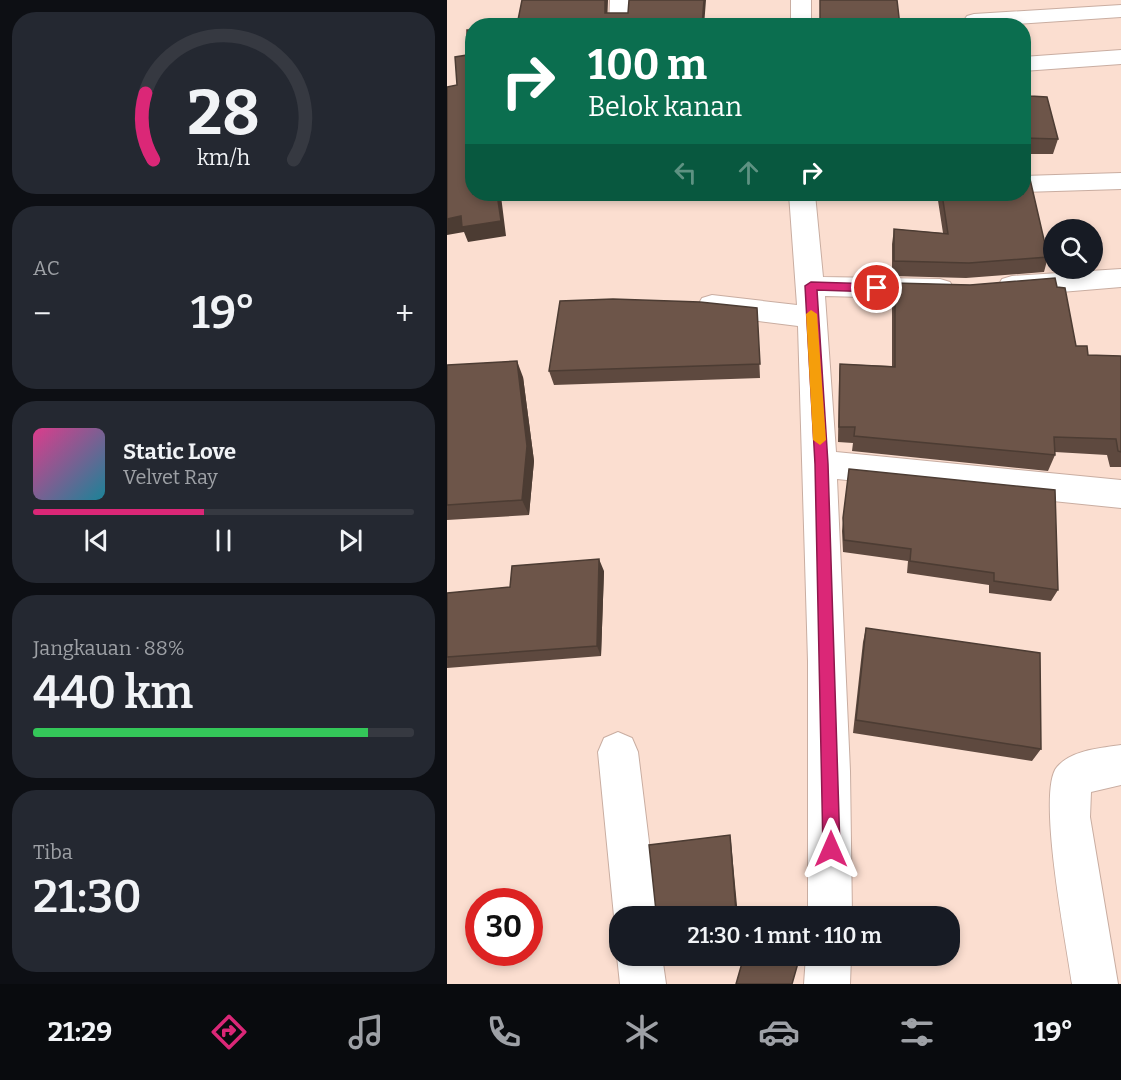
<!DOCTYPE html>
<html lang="id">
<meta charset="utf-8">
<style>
body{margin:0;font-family:Bitter,serif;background:#242831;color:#f1f3f6;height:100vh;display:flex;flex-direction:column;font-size:22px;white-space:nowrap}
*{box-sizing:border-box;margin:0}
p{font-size:20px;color:#9ea1a6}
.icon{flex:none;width:33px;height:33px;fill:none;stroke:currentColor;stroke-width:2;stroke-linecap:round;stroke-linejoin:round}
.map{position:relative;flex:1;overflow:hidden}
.drawer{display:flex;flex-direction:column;gap:12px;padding:12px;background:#0d0f14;width:447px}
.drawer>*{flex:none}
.hud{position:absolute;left:18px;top:18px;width:566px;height:183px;border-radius:24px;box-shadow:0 3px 9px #0003;background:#0b6e4f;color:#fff;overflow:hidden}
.controls{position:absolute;left:596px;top:219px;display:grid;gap:12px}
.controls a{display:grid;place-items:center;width:60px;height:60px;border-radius:50%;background:#171b24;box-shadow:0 3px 9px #0003;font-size:30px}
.speed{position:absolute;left:18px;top:888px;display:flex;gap:12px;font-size:30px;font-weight:700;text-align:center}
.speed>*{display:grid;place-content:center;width:78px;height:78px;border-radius:50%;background:#171b24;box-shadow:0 3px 9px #0003;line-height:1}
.speed .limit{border:9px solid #d22;background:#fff;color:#111}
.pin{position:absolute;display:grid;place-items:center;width:51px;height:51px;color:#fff;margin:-26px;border:3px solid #fff;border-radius:50%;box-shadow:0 2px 6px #0007}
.me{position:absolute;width:66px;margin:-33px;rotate:0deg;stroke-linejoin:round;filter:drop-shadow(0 0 4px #0008)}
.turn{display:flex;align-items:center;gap:21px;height:126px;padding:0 24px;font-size:27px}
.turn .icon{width:78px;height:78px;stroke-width:2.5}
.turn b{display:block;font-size:42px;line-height:51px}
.lanes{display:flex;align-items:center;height:57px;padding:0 24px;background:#0003;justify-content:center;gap:30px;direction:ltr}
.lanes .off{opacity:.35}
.big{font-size:45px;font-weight:600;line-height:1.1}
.drawer .widget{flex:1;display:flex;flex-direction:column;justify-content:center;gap:9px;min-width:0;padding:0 21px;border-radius:24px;background:#242831}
.drawer .dial{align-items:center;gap:0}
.dial svg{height:156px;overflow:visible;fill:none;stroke:#363941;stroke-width:7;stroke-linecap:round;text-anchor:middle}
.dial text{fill:#f1f3f6;stroke:none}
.song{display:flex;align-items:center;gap:18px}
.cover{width:72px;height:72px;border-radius:9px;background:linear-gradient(135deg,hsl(330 70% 55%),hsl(190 70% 35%))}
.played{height:6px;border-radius:3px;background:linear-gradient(90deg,#db2777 45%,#363941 45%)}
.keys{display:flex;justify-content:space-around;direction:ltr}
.heat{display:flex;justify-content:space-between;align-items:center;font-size:33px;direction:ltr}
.charge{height:9px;border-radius:4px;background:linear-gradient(90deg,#34c759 88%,#363941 0)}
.trip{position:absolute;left:162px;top:906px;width:351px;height:60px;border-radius:24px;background:#171b24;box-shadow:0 3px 9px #0003;font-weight:600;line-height:60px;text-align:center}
.menu{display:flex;height:96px;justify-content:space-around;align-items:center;background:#090b0e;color:#9ea1a6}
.menu .icon{width:42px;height:42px}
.menu .on{color:#db2777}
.menu b{font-size:27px;color:#f1f3f6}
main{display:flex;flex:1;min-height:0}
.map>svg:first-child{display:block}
</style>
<main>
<section class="drawer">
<div class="widget dial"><svg viewBox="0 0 100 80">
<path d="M14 69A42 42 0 1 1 86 69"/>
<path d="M14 69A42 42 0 0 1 10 35" stroke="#db2777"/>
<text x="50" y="56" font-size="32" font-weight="700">28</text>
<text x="50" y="72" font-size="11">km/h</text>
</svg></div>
<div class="widget"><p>AC</p>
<div class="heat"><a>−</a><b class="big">19°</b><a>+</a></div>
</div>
<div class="widget">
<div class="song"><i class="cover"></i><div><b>Static Love</b><p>Velvet Ray</p></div></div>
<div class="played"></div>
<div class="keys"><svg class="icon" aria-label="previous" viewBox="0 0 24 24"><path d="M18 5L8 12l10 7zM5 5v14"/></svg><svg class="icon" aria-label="pause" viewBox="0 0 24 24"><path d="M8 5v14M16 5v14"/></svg><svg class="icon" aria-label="next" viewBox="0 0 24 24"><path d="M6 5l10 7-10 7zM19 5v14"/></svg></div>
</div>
<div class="widget"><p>Jangkauan · 88%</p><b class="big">440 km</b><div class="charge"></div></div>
<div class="widget"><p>Tiba</p><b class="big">21:30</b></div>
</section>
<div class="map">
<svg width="674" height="984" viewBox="0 0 674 984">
<rect width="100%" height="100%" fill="#fbded0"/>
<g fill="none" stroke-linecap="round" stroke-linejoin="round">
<defs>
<path id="street" d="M163,0H183L182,26H162Z
M344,0H364V26H344Z
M674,5V17L539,26H524L517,20L520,16L527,14Z
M674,50V64L576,71V57Z
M674,173V189L576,192V176Z
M342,194H368L376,277L493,279L503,282L507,289L503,296L493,299L378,296L389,452L674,480V508L390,479L403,771L405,916H361V661L351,326L265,315L255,312L251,305L255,298L265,295L350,305Z
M674,269V287L565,296L555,293L551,286L555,279L565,276Z
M171,732L185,738L191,752L211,916H172V929L167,916L151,752L157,738Z
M674,745V785L644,792L643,817L671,984H625C620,947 589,791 610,767C624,750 654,748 674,745Z
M172,951V956H215L219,984H173L170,956Z
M359,956H404L403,984H357Z"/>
</defs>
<use href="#street" stroke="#c9ada1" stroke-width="2"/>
<use href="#street" fill="#fff" fill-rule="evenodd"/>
</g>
<path fill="#5e493f" d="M576,66L583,96L611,139L606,154H578V177L601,257L597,272L519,278L445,276V244L447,229L496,233L490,194H576Z
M448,283L610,287L629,346L641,355L674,356V467H663L660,455L608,452V455L601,471L405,451L406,443L391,442L392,380L393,364L445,366V300Z
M310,308L313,378L107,385L102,371Z
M0,365L76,377L87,461L82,515L0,520Z
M402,469L611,590L604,601L542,593V585L460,573L461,561L396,552L395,531Z
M157,571L154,656L0,668V593L63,587Z
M419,628L594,749L585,761L406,733L416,642Z
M214,956H243L218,959Z"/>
<path fill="#4c3c33" d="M158,0H161L160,26L158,13Z
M257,0H259L257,26H255Z
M50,194H63L54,196L59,236L21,242L17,232L0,235V219Z
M70,361L76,377L87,461L82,515L75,500Z
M152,559L157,571L154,656L150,646Z
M283,835L284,842L291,916L289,912Z"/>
<path fill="#6d5549" stroke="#4c3c33" stroke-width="1.5" d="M75,0H158V13H181L182,0H257L255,26H64L70,25Z
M373,0H450L453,26H373Z
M20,30H26V194H50L54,221L15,227L14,216L0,219V87L10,85L8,57L20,55Z
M576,66L583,96L600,97L611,139L576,138Z
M576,147L579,159L578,177L583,179L601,257L522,263L447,261V229L501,234L495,194H576Z
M608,278L610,287L618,288L629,346H640L641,355L674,356V452L671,451L669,439L607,437L608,455L407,436L408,427H392L393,364L448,367V283L523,285Z
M166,299L253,302L310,308L313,364L102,371L113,301Z
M70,361L80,446L75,500L0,505V365Z
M402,469L608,490L611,590L547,581V573L463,561L464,549L397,540L396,518Z
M152,559L150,646L0,657V593L63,587L65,566Z
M419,628L593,653L594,749L409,720Z
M283,835L289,912L302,916H201V914L209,911L202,845Z
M297,956H353L345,984H289Z"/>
<path fill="#db2777" stroke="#8e194d" stroke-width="1.5" d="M364,282L430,284L436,288L430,292L370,290L381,464L393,849L391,855L384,858L378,855L376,849L368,464L358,286Z"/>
<path fill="#f59e0b" d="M364,310L370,314L379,440L373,445L366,440L359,314Z"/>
</svg>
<div class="controls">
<a><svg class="icon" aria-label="search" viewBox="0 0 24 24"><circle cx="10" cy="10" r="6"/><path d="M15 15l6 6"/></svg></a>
</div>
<div class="speed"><div class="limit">30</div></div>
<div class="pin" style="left:430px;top:288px;background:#d93025"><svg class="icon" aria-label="arrive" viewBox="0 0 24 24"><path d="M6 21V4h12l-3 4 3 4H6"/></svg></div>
<svg class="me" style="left:384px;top:849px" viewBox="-20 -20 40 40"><path d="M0-17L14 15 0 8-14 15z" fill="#db2777" stroke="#fff" stroke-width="4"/></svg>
<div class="trip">21:30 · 1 mnt · 110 m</div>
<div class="hud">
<div class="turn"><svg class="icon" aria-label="right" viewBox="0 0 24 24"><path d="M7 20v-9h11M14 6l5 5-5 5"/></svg><div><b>100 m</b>Belok kanan</div></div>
<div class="lanes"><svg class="icon off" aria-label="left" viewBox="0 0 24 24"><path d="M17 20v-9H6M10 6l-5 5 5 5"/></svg><svg class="icon off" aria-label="ahead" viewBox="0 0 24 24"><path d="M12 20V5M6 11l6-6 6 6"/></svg><svg class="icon" aria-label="right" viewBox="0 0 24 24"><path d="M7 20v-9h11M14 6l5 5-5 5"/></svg></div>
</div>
</div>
</main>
<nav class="menu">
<b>21:29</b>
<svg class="icon on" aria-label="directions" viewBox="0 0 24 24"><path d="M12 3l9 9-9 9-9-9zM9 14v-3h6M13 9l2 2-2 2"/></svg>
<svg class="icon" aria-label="music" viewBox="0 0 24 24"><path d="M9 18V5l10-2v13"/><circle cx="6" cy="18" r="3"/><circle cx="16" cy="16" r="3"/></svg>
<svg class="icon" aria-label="phone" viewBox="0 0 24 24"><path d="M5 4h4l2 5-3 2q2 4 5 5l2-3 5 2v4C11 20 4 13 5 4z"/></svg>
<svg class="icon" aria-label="climate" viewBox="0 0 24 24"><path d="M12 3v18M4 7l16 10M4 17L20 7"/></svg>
<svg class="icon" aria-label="car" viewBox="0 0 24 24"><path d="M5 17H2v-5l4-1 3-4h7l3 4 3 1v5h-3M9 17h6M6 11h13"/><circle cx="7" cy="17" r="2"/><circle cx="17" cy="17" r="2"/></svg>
<svg class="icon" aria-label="filters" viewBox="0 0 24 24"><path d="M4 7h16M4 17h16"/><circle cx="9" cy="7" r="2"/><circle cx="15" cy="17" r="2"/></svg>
<b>19°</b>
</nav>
